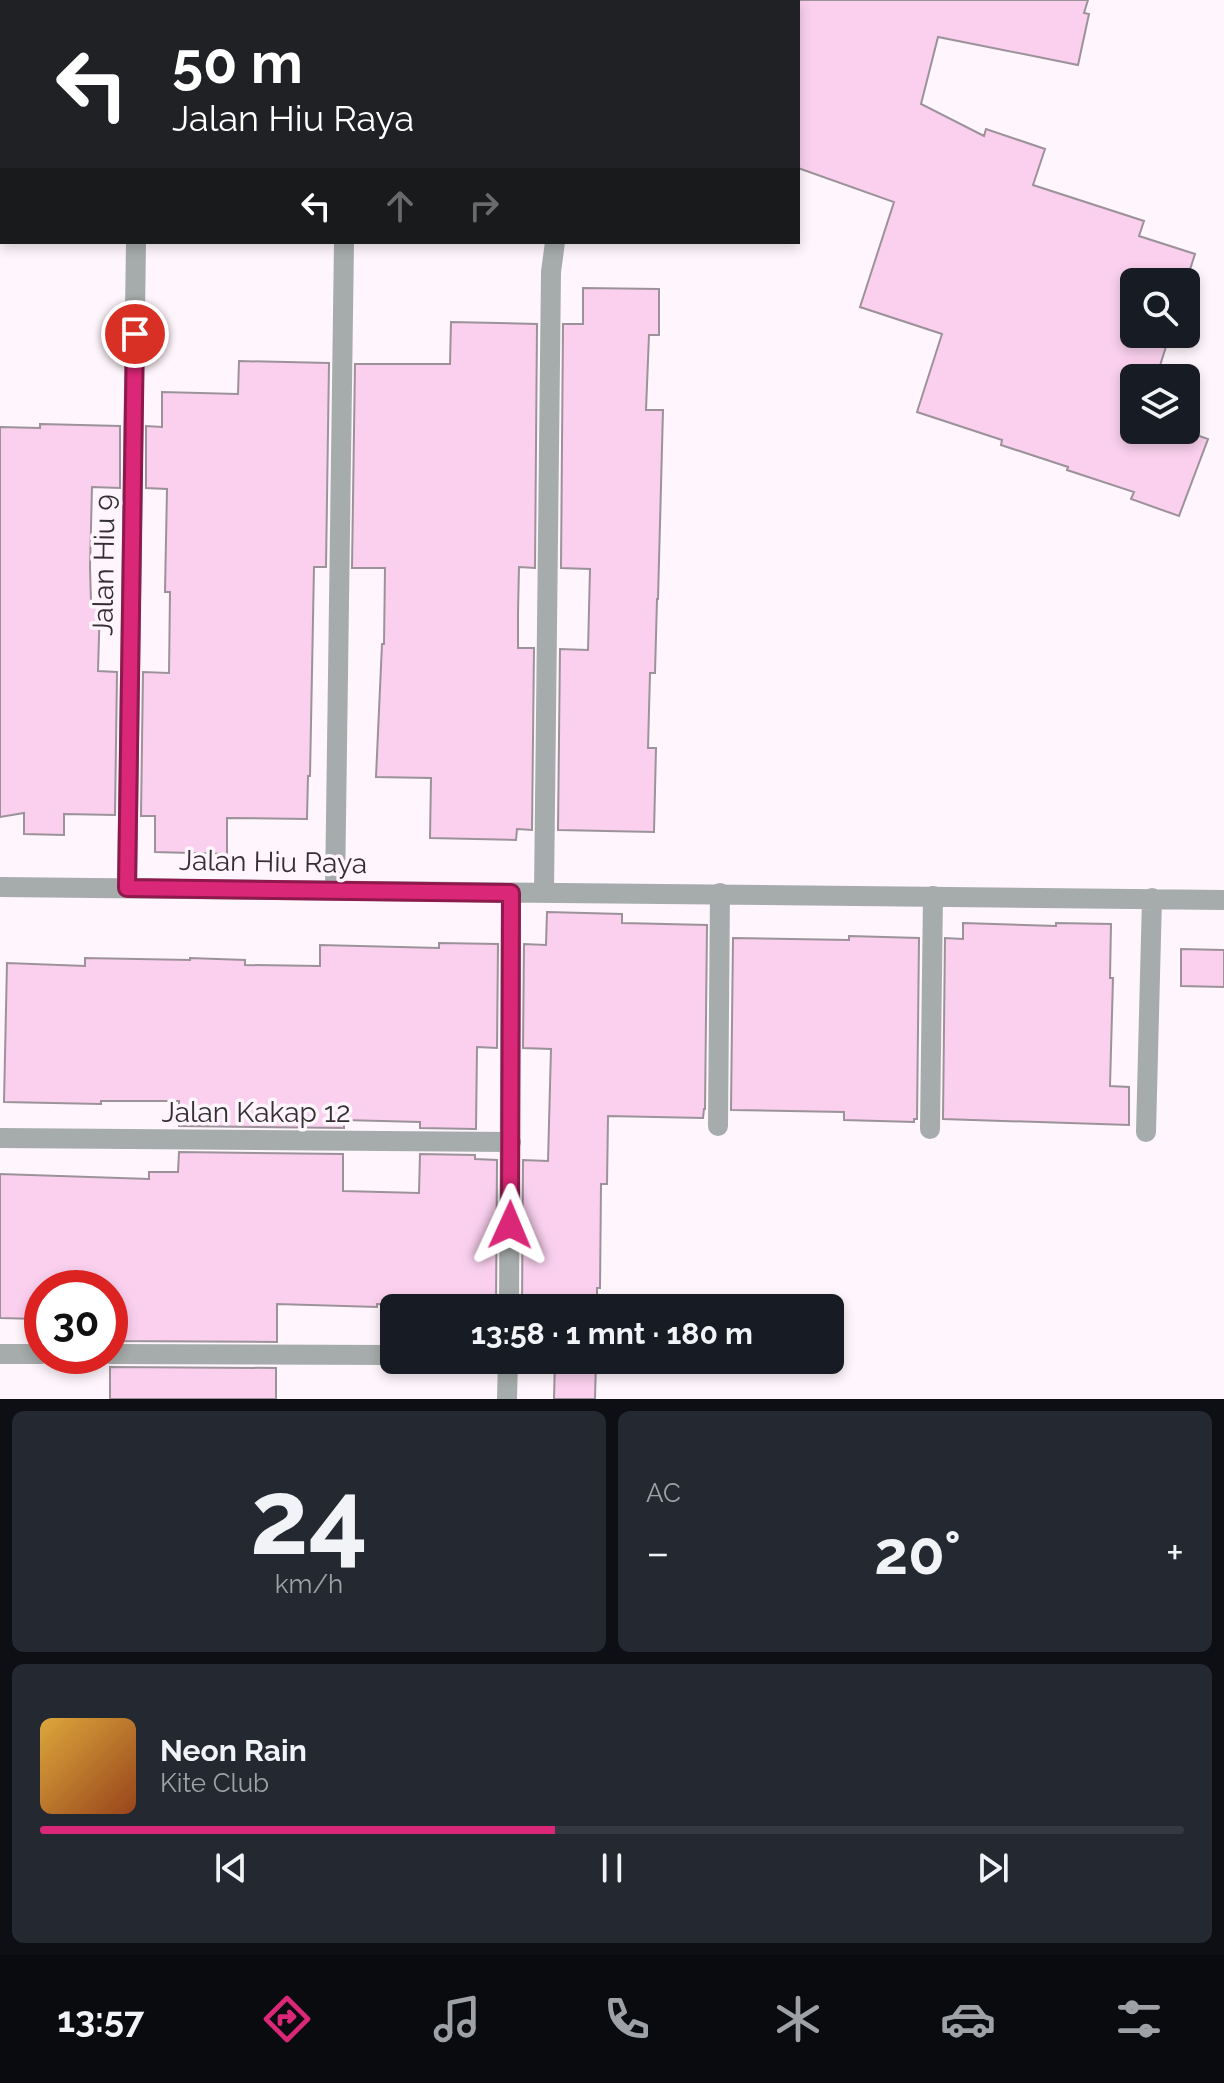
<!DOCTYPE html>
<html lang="id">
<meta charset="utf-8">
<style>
body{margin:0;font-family:Raleway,sans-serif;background:#242831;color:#f1f3f6;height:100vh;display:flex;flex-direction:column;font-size:30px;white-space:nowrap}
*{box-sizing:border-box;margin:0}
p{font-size:26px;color:#9ea1a6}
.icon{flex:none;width:44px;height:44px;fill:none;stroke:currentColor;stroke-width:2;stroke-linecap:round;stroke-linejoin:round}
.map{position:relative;height:1399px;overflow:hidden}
.side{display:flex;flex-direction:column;gap:12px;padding:12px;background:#0d0f14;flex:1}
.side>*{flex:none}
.banner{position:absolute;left:0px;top:0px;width:800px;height:244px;box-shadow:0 4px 12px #0003;background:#202124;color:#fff;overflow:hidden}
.tools{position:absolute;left:1120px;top:268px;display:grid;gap:16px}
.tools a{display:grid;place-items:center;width:80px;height:80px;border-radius:12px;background:#171b24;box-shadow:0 4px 12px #0003;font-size:40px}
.speed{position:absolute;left:24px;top:1270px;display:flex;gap:16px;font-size:40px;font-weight:700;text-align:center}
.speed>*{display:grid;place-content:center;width:104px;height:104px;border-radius:50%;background:#171b24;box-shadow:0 4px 12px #0003;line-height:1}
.speed .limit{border:12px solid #d22;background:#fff;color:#111}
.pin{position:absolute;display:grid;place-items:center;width:68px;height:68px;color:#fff;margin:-34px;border:4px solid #fff;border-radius:50%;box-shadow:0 2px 8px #0007}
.me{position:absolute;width:88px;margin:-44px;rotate:1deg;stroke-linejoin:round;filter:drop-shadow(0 0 6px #0008)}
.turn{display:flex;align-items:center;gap:28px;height:168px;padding:0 40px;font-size:36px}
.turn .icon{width:104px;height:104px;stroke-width:2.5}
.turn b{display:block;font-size:56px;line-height:68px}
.lanes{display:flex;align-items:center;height:76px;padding:0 40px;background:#0003;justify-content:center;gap:40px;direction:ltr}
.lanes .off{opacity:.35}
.big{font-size:60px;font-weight:700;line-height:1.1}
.side .tile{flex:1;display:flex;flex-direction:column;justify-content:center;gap:12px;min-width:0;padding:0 28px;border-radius:12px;background:#242831}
.side .dial{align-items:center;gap:0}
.dial b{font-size:104px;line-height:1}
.song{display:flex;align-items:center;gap:24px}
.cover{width:96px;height:96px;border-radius:12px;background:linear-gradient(135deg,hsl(40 70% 55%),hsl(20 70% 35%))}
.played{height:8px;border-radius:4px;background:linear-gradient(90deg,#db2777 45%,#363941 45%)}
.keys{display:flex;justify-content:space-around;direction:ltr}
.heat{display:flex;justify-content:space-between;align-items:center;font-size:44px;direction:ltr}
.side .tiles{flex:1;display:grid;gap:12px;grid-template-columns:1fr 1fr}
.tile:last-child{grid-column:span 2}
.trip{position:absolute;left:380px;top:1294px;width:464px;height:80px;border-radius:12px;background:#171b24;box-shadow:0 4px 12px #0003;font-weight:700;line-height:80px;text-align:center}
.menu{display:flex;height:128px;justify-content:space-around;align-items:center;background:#090b0e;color:#9ea1a6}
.menu .icon{width:56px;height:56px}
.menu .on{color:#db2777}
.menu b{font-size:36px;color:#f1f3f6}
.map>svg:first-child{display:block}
</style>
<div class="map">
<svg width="1224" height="1399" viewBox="0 0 1224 1399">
<rect width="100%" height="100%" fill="#fff5fc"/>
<path fill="#fad0ee" stroke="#9c9299" stroke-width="2" d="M798,0H1088L1084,13L1089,14L1078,65L938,37L921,104L984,136L986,129L1045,149L1033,185L1144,221L1139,236L1195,254L1186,282H1134V334H1170L1158,372H1160L1158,378H1134V430H1183L1208,439L1179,516L1131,499L1134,492L1067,470L1068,467L1001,445L1002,440L917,412L942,334L860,307L894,202L798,168Z
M583,288L659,289V335H649L646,410H663L658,599H657L655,673H650L648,748H656L654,832L558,830L560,649L588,650L590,569L561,568L563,324H583Z
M451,322L537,324L535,568L519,567L518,612V648H534L532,830L517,829L516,840L430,838L431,778L376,777L382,644H384L385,568H352L355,364H450Z
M239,361L329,363L326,567H314L310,776H308L307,819L227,818V854L155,852V816H141L143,672L169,673L170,592H165L167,489L146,488V426L162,427V392L238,394Z
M40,424L120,426V488L92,487L90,567L91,602H100L98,671L117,672L115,815L64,814V835L24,834V813L0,817V427L40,428Z
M547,912L622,914V923L707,925L705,1109H704L703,1118L608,1116L607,1184H601L600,1288H597V1308L522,1307L523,1160L548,1161L551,1049L523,1048L524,944L546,945Z
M963,923L1056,926V923L1111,924L1110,978H1113L1110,1086L1129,1087V1125L943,1119L945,938L963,939Z
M849,936L919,938L917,1119H914V1122L844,1120V1112L731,1110L733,938L849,940Z
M439,943L498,944L497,1048L477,1047L476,1129L420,1128V1122L344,1120V1128L179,1126V1101H101V1104L4,1102L7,963L85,966V958L190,960V958L245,960V965L320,966V945L439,948Z
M1181,949L1224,950V987L1181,986Z
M179,1152L343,1154V1191L419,1193L420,1154L475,1155V1159L497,1160L496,1306L377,1304V1307L277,1304V1342L110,1341V1288H38V1319L0,1318V1174L149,1179V1172H178Z
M555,1360H596L595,1399H554Z
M110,1367L276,1368V1399H110Z"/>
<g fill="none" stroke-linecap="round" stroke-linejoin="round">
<path stroke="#a6acab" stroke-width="20" d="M303,2V0
M688,2V0
M0,118H2
M0,887L1224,900
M127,888L136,242
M335,891L344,242
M544,892L551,272L555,242
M718,1126L720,893
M930,1129L933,896
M1146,1132L1152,898
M0,1138L511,1142
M509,1308L511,893
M0,1354H42
M110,1354L394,1355
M507,1399L508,1360"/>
</g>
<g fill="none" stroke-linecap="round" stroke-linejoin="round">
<defs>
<path id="route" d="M135,334L127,888L511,893L510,1225"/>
</defs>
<use href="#route" stroke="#8e194d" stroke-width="20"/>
<use href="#route" stroke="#db2777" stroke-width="14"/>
</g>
<g text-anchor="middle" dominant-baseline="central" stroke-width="7" stroke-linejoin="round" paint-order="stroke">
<g font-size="28" fill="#332f32" stroke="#fff5fc">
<text transform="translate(104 565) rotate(-89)">Jalan Hiu 9</text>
<text transform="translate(273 862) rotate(1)">Jalan Hiu Raya</text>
<text x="256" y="1112">Jalan Kakap 12</text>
</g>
</g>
</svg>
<div class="tools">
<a><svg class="icon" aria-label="search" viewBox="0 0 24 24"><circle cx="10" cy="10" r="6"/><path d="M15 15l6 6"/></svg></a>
<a><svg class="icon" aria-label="layers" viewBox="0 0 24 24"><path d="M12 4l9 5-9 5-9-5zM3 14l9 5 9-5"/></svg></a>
</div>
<div class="speed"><div class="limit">30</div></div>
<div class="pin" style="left:135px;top:334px;background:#d93025"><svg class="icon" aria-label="arrive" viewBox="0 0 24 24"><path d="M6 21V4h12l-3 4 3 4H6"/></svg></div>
<svg class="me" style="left:510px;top:1225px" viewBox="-20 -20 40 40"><path d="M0-17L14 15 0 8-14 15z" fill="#db2777" stroke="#fff" stroke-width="4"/></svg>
<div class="trip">13:58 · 1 mnt · 180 m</div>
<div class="banner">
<div class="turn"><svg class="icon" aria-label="left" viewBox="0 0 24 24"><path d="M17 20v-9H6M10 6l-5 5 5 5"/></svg><div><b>50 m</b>Jalan Hiu Raya</div></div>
<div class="lanes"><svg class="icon" aria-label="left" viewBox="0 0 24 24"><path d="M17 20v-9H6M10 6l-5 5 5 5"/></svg><svg class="icon off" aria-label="ahead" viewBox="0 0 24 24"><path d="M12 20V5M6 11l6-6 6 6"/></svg><svg class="icon off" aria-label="right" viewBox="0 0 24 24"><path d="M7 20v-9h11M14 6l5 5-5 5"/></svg></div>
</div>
</div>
<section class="side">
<div class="tiles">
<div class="tile dial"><b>24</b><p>km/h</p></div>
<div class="tile"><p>AC</p>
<div class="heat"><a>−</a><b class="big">20°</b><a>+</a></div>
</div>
<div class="tile">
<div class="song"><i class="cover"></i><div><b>Neon Rain</b><p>Kite Club</p></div></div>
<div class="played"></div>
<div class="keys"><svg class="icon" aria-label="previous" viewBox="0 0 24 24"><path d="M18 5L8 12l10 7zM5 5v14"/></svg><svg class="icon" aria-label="pause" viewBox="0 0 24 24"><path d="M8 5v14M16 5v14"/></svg><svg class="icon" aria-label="next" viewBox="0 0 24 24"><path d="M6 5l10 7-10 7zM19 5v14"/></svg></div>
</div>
</div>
</section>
<nav class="menu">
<b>13:57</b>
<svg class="icon on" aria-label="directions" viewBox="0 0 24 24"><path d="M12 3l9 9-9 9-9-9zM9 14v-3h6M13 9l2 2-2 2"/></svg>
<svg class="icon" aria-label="music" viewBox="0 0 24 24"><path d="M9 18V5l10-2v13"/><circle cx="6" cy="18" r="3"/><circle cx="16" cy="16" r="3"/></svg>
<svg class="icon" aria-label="phone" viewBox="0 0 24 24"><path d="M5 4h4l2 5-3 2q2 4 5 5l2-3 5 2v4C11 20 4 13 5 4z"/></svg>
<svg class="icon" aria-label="climate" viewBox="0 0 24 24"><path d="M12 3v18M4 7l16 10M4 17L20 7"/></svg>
<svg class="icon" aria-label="car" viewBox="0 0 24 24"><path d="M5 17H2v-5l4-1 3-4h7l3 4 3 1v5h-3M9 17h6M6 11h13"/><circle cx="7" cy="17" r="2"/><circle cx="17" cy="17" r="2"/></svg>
<svg class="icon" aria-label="filters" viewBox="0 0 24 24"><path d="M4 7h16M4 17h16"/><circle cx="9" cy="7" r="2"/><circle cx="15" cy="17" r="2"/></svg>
</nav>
